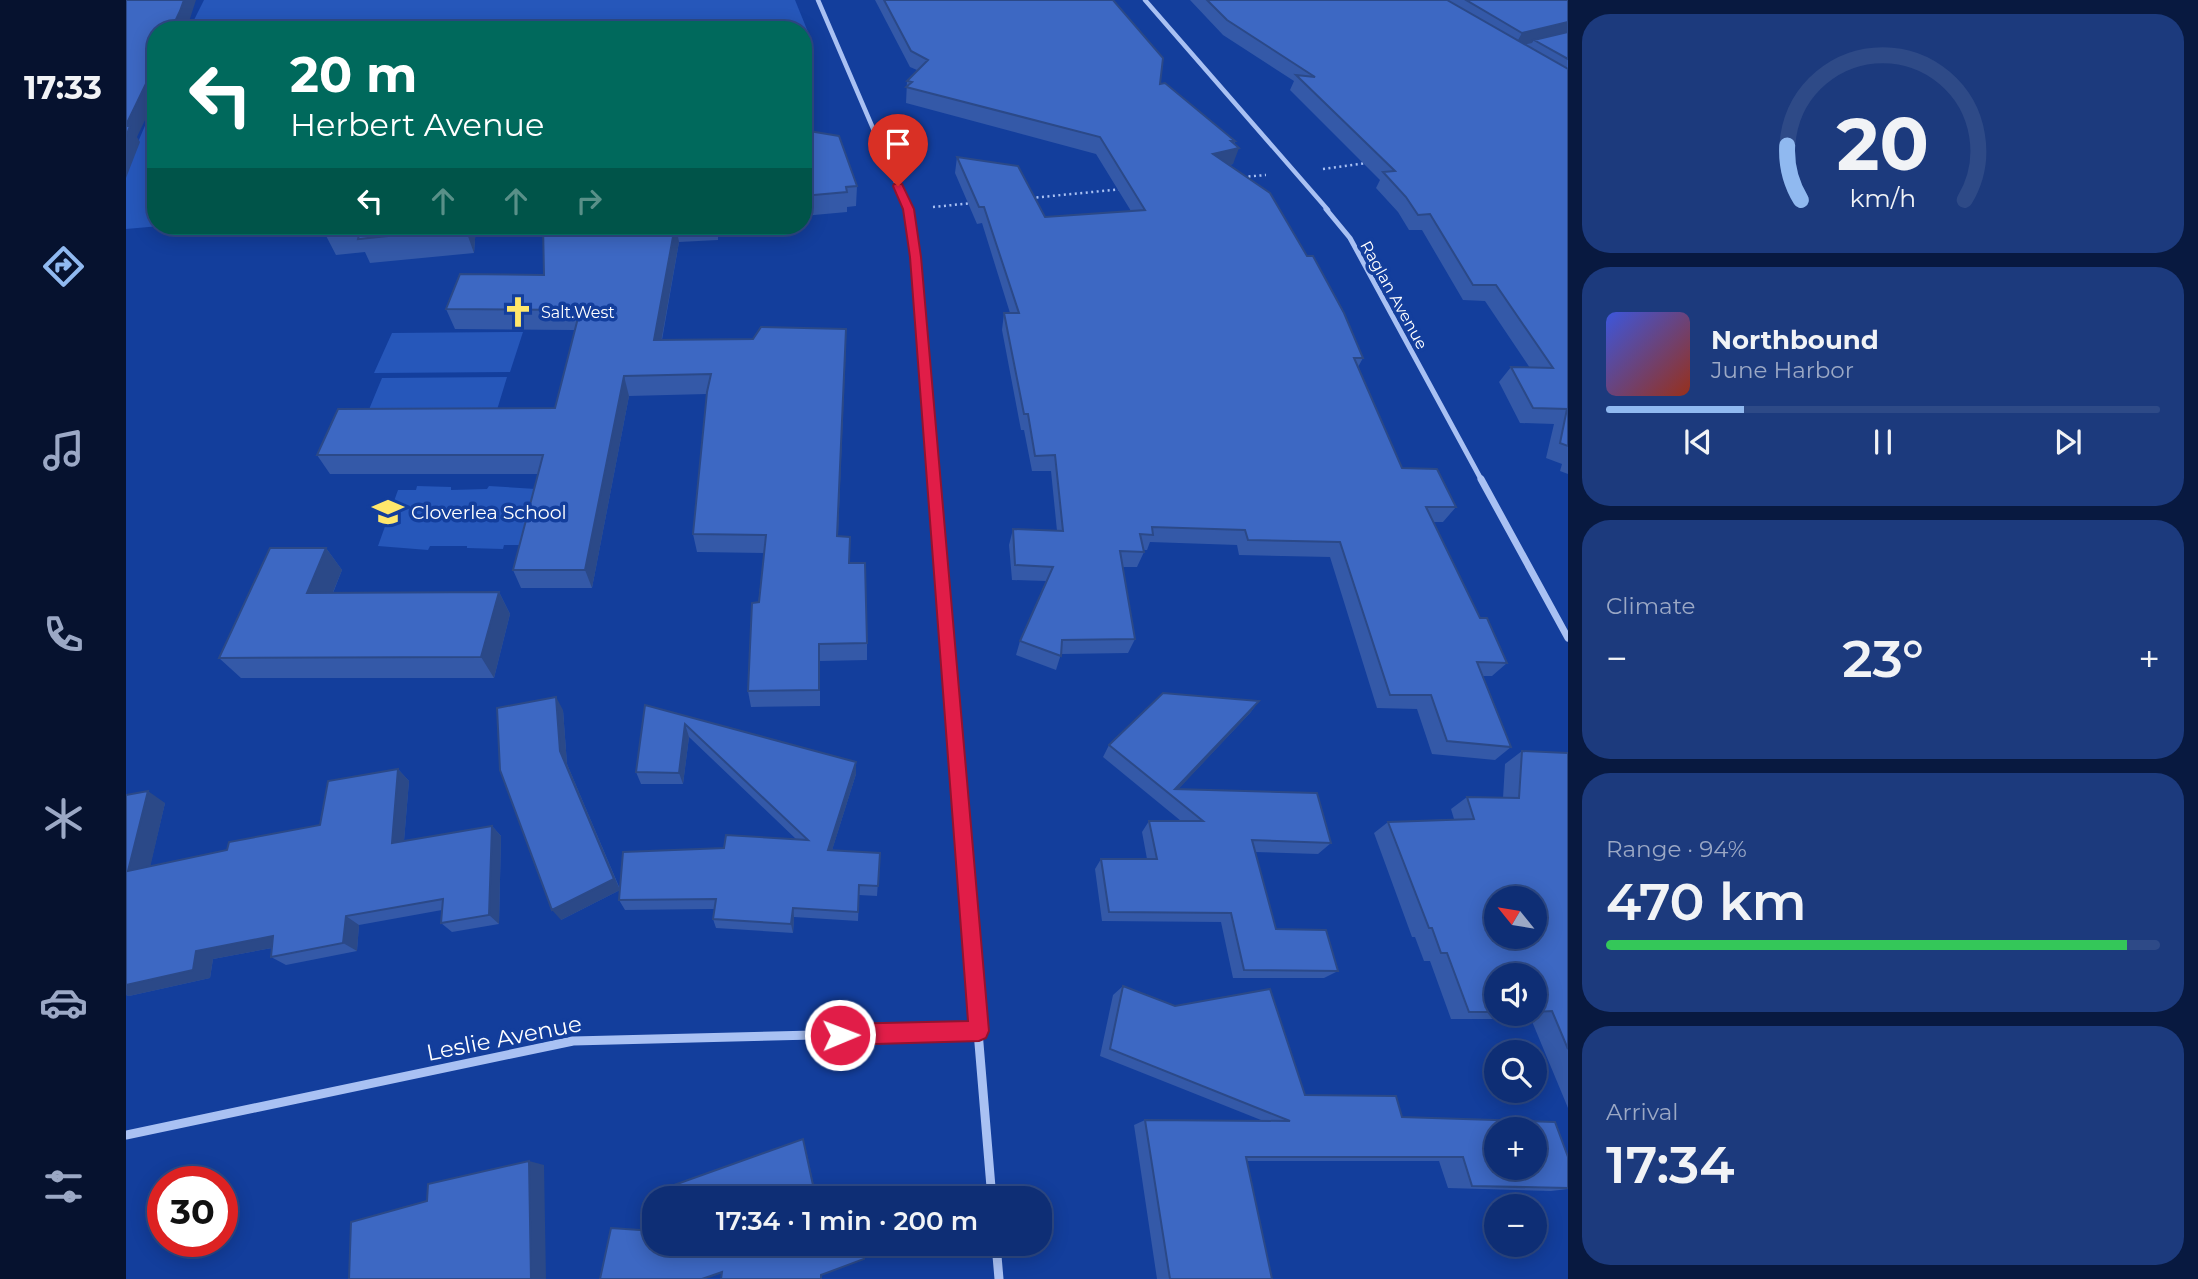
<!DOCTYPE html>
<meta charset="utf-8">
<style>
body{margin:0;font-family:Montserrat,sans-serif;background:#1c3a7d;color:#f1f3f6;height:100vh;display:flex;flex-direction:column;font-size:26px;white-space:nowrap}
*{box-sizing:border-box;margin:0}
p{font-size:23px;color:#9ba8c5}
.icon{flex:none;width:38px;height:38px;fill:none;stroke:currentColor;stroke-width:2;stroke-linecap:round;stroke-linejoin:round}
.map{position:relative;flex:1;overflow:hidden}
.side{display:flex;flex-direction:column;gap:14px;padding:14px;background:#081940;width:630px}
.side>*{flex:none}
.top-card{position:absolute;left:21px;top:21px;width:665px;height:214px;border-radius:28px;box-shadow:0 4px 18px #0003,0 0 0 2px #2e4a87;background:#00695c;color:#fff;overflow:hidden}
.needle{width:46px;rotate:300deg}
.fabs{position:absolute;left:1358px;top:886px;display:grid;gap:14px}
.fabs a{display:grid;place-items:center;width:63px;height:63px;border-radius:50%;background:#0e2e75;box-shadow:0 4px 18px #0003,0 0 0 2px #2e4a87;font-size:35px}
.speed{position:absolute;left:21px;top:1166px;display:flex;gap:14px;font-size:35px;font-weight:700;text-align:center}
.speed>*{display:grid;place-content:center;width:91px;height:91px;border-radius:50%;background:#0e2e75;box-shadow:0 4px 18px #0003,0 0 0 2px #2e4a87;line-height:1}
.speed .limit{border:10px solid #d22;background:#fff;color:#111}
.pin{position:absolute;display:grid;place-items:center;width:60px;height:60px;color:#fff;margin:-72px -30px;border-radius:50% 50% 50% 0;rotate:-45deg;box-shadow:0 0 7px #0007}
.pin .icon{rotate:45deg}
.me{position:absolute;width:77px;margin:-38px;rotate:89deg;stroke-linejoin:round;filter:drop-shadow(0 0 5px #0008)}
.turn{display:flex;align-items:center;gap:24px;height:147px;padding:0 28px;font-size:32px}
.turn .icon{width:91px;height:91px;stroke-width:2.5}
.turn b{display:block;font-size:49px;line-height:60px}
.lanes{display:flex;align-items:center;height:66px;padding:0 28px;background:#0003;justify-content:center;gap:35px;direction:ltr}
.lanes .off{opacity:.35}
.big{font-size:52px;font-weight:600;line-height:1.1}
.side .card{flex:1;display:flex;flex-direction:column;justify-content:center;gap:10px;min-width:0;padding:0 24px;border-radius:28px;background:#1c3a7d}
.side .dial{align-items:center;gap:0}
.dial svg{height:182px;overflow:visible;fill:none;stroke:#2e4a87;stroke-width:7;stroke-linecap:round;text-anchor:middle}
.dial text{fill:#f1f3f6;stroke:none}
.song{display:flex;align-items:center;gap:21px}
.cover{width:84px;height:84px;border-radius:10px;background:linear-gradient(135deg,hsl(230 70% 55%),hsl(10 70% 35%))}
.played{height:7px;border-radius:4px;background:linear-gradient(90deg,#90b9f0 25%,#2e4a87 25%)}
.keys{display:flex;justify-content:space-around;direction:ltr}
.heat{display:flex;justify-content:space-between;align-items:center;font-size:38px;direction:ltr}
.charge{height:10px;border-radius:5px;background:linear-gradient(90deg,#34c759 94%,#2e4a87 0)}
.trip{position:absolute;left:516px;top:1186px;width:410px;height:70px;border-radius:28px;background:#0e2e75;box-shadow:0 4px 18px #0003,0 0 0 2px #2e4a87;font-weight:600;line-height:70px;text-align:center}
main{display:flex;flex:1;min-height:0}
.tab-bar{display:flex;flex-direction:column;width:126px;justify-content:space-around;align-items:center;background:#06122f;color:#9ba8c5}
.tab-bar .icon{width:49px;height:49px}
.tab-bar .selected{color:#90b9f0}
.tab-bar b{font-size:32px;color:#f1f3f6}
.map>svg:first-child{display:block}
</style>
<main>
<nav class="tab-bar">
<b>17:33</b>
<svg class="icon selected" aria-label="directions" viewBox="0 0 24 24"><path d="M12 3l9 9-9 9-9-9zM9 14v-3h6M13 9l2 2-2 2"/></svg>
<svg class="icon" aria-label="music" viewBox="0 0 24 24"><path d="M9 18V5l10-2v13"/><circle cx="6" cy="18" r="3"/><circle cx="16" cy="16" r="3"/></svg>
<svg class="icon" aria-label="phone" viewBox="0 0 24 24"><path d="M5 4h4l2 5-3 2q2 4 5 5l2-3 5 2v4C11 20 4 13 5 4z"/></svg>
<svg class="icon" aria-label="climate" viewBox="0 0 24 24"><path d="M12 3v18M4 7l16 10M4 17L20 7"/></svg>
<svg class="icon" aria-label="car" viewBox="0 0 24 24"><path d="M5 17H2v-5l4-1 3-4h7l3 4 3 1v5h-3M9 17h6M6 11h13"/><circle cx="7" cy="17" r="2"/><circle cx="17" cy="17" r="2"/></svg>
<svg class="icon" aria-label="filters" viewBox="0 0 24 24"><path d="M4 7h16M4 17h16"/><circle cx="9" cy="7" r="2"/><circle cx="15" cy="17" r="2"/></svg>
</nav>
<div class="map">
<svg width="1442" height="1279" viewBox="0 0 1442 1279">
<rect width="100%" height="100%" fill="#133e9c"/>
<path fill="#2657ba" d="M78,0H669L682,32L677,33V30H63Z
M30,100V226H34L0,229V170Z
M397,332L384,372L248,373L266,333Z
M381,377L367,423L237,424L256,378Z
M291,486L325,487V490L361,489L363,486L410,489L396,545H378L377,549L341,548V546H304L302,550L252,546L272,490H290Z"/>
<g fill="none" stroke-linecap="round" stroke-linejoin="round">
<path stroke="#a9c1f3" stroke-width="2.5" stroke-dasharray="2 3.5" stroke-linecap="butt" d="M1197,169L1241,163
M1117,177L1140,175
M905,198L997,189
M807,207L847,203"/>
<path stroke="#a9c1f3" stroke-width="4.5" d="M692,0L782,210
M1019,0L1202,210"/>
<path stroke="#a9c1f3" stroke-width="5" d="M782,209L786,229L807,481
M1200,209L1224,238L1356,481"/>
<path stroke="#a9c1f3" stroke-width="7" d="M807,479L836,829
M1355,479L1442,638"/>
<path stroke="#a9c1f3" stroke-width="9" d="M835,828L866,1199
M0,1135L447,1041L853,1031
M870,1244L873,1279"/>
</g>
<path fill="#3459a8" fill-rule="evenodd" d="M749,0H987L1034,84L1109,141L1107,164L1103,165L1237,358L1232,367L1276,468L1330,507L1317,522H1307L1354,618L1381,663L1366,676H1357L1385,747L1369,760L1306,754L1291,709L1251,708L1204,557L1113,555L1111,545L1024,542L1021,550H1017L1018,552L1011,567H997L1009,639L1002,653L935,654L930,670L890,655L894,641L920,581L886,580L883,545L887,529L931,531L925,471H906L898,430H895L876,330L878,313H884L856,223L851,224L829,173L831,157L919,217L1005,211L970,154L780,103L781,81L791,70L784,67Z
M1064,0H1442V474L1434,471L1436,464L1420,458L1428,424L1394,423L1373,382L1385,367L1404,368L1359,301L1337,300L1296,230H1283L1272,212L1250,188L1254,180L1164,90L1168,81L1097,35Z
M677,130L731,186L730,206L721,207V212L677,216Z
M198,226H350L348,253L244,263L239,252L210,255L197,230Z
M417,226H592V240L553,242L536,340L627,339L720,329L712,536L723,563L741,643V660L694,661V706L625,707L622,691L638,553L571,552L567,534L581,394L503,396L466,588H395L387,570L412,474H204L191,455L429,408L449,330L329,329L320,309L418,275Z
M200,548L216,570L207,593L373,592L384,614L368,678H115L93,658Z
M1133,701L1124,713L1052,789L1205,843L1192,854L1129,852L1150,929L1212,971L1198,978H1107L1095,922L976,921L969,869L975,859H1021L1016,832L1023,821H1055L977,757L983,745Z
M519,705L730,762V774L706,850L754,853L751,896L733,895L732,921L668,917L667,933L590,928L587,919L588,909L499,910L493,900L494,890L435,920L437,710L441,764L494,889L598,848L671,840L563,737L557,784H515L510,772Z
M1396,751L1442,753V1108L1405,1019H1325L1304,961H1298L1289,937H1286L1248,833L1262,822L1328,819L1325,809L1341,797L1377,798L1379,764ZM1370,975H1409V1013H1370Z
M272,769L283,781L278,841L366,826L375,836L373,924L326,932L315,923L316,910L233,925L231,951L160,965L145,957L146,948L87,959L84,978L3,996L0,995V795L39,803L24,866L101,850L194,825Z
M997,986L1179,1095L1276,1117L1442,1157V1189L1425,1191L1322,1188L1313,1161H1121L1146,1279H1031L1008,1125L1019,1120H1135L974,1056L987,995Z"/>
<path fill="#2b4988" d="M58,0H70L62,25L60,30H45Z
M1442,22V35L1408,40L1406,43L1388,47L1396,33Z
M30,63V97L11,137L14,142L0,178V125Z
M1105,141H1109L1106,149L1113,148L1107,164L1082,170L1087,154Z
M339,226H350L348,253L339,228Z
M549,226H550L553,242L532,359L528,340Z
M720,329V349L711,555V536Z
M498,376L503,396L466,588L459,570Z
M200,548L216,570L198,614L181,593Z
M373,592L384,614L368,678L355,657Z
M430,697L437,710L441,764L494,890L435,920L426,910L434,751Z
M1133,701L1124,713L1046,796L1049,789Z
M559,724L563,737L557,784L553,773Z
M730,762V774L703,860L702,850Z
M272,769L283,781L277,853L266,843Z
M22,791L39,803L21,881L2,871Z
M366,826L375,836L373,924L363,915Z
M667,908L668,917L667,933L665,924Z
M220,916L233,925L231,951L217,943Z
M147,936L162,945L87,959L84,978L3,996L0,995V985L70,951Z
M677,1139L679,1145L691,1199H690Z
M403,1161L418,1165L420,1279H405Z
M602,1271L580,1279H576L596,1272Z"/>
<path fill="#3d68c3" stroke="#2b4988" stroke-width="2" fill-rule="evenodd" d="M0,0H58L54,11L45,30H30V63L0,125Z
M758,0H987L1037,58L1034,84L1039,83L1109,141H1105L1113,148L1087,154L1144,193L1181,256H1187L1218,313L1237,358H1228L1276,468L1311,469L1330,507H1300L1354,618H1361L1381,663L1351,662L1385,747L1321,741L1305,695H1264L1214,542L1122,540L1119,530L1026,527L1027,535L1014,534L1018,552L994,551L1009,639L936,640L935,656L894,641L927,567L889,565L887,529L937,531L929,455L909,456L902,414H898L878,313H893L858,207H853L831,157L892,166L919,217L1019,210L974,137L780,87L786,82L781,81L802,60L785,51Z
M1081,0H1321L1442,69V446L1434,443L1441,409L1407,408L1385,367L1427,368L1370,285H1347L1304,214L1292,215L1280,197L1257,172L1269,171L1170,75L1189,77L1101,20Z
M1340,0H1442V22L1396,33Z
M658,22L661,30H578Z
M1442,32V59L1408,40Z
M0,126H4L0,137Z
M677,130L713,136L731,186L720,187L721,192L677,196Z
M198,226H339V228L232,239L235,226L197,230Z
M417,226H549L528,340L627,339L635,327L720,329L711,536L724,537L723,563H739L741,643L693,644V690L622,691L626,603L633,602L640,535L567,534L581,392L585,374L498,376L459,570H387L417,455H191L212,409L429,408L454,310L320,309L334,274L418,275Z
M144,548H200L181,593L373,592L355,657L93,658Z
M1037,693L1133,701L1049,789L1191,793L1205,843L1126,840L1150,929L1200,930L1212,971L1118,970L1105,913L983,912L975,859H1031L1023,821H1077L983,745Z
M430,697L434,751L488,879L426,910L374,770L371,708Z
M519,705L730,762L702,850L754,853L752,886L733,885L732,912L667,908L665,924L587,919L590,899L493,900L497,852L598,848L600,835L682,840L559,724L553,773L510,772Z
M1396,751L1442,753V1049L1426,1011L1409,1012V975H1370V1012H1343L1321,953H1315L1306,928H1303L1262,822L1348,819L1341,797L1393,798ZM1370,898H1409V936H1370Z
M272,769L266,843L366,826L363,915L315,923L317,899L220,916L217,943L145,957L147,936L70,951L67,970L0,985V795L22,791L2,871L101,850L103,842L194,825L202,781Z
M997,986L1049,1006L1144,989L1179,1095L1270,1096L1276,1117L1429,1122L1442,1157V1188L1346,1186L1337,1157H1120L1146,1279H1044L1019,1120L1164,1121L984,1049ZM1370,1129H1409V1167H1370Z
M677,1139L690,1199H539L537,1189Z
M403,1161L405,1279H223L225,1222L301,1201L302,1184Z
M485,1228L528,1231V1244H734L738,1259L695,1275V1279H595L596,1272L576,1279H474Z"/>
<path fill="#e11d48" stroke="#92132f" stroke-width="2" d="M768,184H776L788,209L795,257L863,1031L860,1038L853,1041L714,1045L707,1042L704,1035L707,1027L714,1024L842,1021L784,257L777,209L767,186Z"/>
<defs>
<symbol id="church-bare" viewBox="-9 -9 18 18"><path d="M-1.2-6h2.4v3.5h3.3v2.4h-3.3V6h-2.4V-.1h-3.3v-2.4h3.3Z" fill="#ffe76b" stroke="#133e9c" stroke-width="2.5" paint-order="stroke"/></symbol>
<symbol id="school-bare" viewBox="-9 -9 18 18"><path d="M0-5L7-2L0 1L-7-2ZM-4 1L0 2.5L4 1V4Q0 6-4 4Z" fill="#ffe76b" stroke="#133e9c" stroke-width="2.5" paint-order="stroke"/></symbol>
</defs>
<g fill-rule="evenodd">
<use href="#church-bare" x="370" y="290" width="44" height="44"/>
<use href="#school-bare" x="240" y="490" width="44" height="44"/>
</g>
<g text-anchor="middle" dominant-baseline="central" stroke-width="7" stroke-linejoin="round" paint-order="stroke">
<g font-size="16" fill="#fff" stroke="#133e9c">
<text transform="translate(1268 295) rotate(61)">Raglan Avenue</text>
</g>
<g font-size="16" fill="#fff" stroke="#133e9c" text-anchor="start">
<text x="415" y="312">Salt.West</text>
</g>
<g font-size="19" fill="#fff" stroke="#133e9c" text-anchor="start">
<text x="285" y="512">Cloverlea School</text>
</g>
<g font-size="23" fill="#fff" stroke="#133e9c">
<text transform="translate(378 1038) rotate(-11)">Leslie Avenue</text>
</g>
</g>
</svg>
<div class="fabs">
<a><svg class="needle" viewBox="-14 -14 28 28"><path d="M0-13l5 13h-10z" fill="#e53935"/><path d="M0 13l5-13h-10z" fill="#9ba8c5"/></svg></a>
<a><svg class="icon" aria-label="sound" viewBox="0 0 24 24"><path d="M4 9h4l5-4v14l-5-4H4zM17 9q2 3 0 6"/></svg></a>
<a><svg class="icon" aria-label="search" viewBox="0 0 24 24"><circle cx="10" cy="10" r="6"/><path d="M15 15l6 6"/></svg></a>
<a>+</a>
<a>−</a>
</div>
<div class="speed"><div class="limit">30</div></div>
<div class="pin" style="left:772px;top:186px;background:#d93025"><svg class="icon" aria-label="arrive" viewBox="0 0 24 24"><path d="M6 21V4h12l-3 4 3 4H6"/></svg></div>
<svg class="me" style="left:714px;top:1035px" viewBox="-20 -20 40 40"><circle r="17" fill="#e11d48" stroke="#fff" stroke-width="3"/><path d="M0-11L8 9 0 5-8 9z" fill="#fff"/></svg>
<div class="trip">17:34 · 1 min · 200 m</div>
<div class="top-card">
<div class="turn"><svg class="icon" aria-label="left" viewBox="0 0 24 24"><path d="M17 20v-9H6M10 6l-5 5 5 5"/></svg><div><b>20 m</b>Herbert Avenue</div></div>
<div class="lanes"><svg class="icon" aria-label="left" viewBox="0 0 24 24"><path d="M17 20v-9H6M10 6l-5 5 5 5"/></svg><svg class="icon off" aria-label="ahead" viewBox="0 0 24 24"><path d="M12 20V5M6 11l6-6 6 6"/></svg><svg class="icon off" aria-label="ahead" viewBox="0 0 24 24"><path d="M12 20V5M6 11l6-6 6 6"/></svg><svg class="icon off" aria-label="right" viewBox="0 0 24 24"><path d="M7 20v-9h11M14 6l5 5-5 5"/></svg></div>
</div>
</div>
<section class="side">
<div class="card dial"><svg viewBox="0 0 100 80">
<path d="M14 69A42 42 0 1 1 86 69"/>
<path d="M14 69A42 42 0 0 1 8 45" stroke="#90b9f0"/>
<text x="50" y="56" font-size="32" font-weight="700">20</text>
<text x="50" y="72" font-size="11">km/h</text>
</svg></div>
<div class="card">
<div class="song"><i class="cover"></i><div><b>Northbound</b><p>June Harbor</p></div></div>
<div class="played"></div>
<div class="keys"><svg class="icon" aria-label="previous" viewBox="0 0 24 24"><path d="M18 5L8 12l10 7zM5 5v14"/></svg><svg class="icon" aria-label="pause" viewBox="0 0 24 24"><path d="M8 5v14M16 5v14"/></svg><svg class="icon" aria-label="next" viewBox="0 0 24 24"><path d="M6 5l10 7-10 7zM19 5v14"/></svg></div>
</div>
<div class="card"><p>Climate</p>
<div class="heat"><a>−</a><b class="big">23°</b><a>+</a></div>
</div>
<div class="card"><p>Range · 94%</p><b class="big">470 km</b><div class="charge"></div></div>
<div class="card"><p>Arrival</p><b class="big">17:34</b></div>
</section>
</main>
